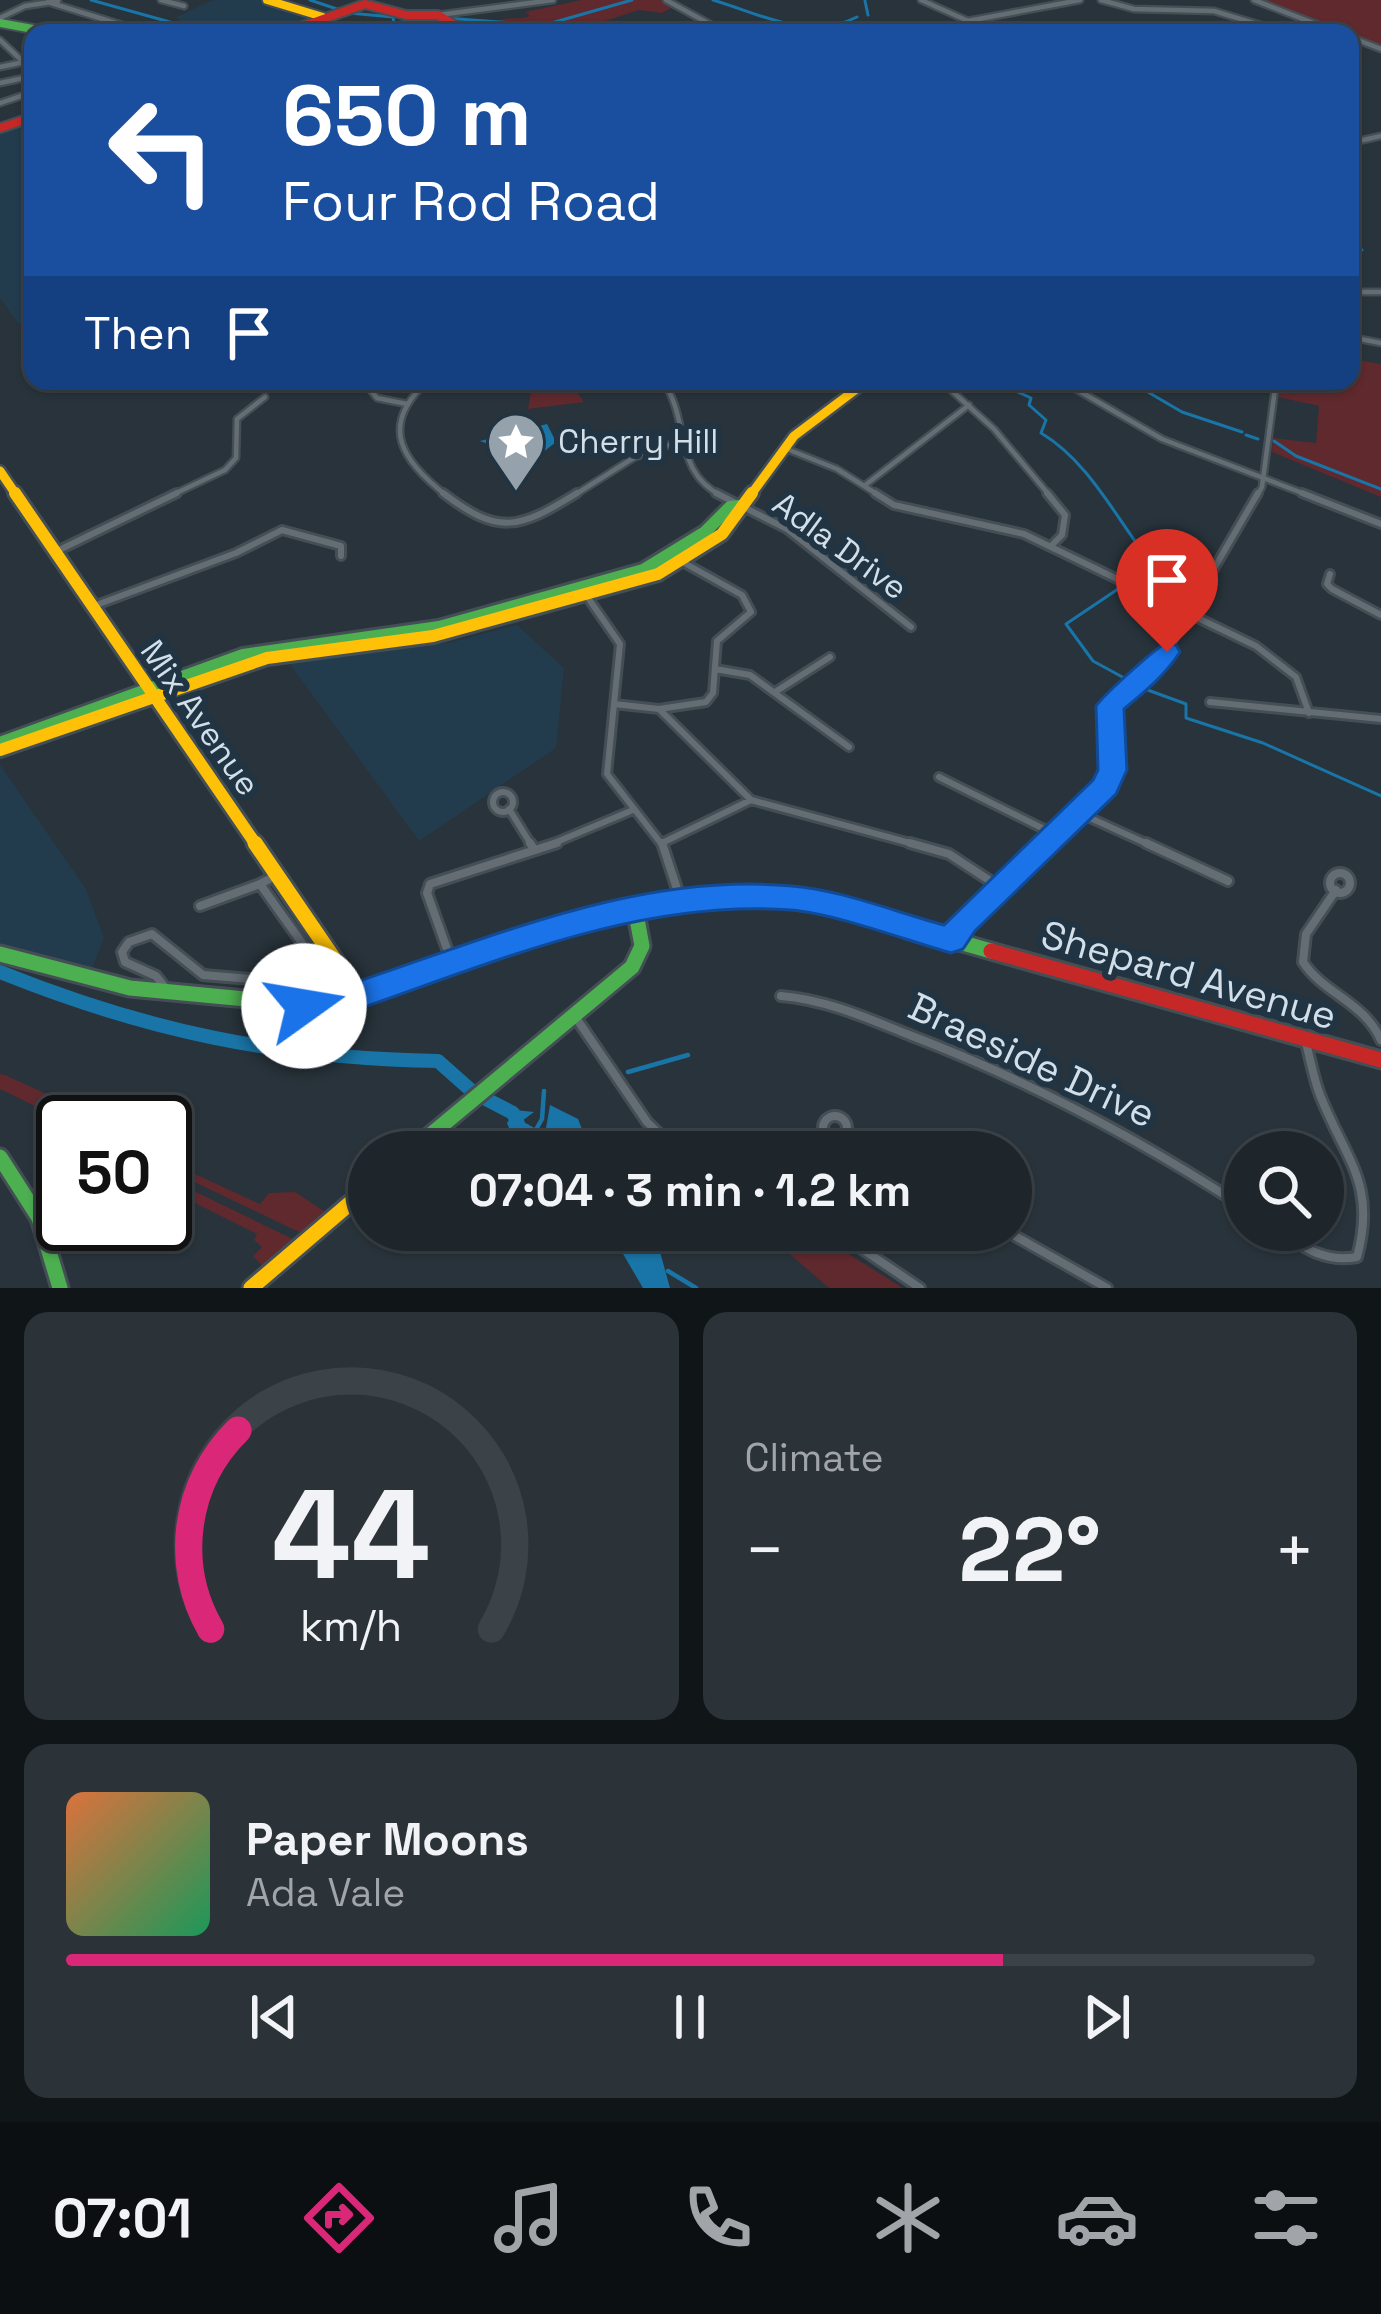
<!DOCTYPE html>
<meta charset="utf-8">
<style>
body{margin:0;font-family:"Space Grotesk",sans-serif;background:#2b3238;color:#f1f3f6;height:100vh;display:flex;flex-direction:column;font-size:45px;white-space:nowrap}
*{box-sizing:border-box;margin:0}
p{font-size:39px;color:#a1a5a9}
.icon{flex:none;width:66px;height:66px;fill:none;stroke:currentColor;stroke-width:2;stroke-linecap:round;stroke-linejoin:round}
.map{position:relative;height:1288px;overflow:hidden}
.side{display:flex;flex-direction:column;gap:24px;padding:24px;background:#101518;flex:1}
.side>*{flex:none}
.top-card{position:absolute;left:24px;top:24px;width:1335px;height:366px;border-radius:24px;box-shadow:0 3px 9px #0004,0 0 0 3px #3c4348;background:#1a4fa0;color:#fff;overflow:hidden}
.fabs{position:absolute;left:1224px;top:1131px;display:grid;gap:24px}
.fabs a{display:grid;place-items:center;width:120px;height:120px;border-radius:50%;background:#1e262c;box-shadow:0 3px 9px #0004,0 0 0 3px #3c4348;font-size:60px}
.speed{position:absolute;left:36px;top:1095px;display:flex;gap:24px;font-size:60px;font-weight:700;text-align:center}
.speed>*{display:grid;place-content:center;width:156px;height:156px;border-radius:50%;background:#1e262c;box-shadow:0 3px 9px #0004,0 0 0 3px #3c4348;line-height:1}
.speed .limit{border:6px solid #111;border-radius:18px;background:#fff;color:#111}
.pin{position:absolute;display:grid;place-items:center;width:102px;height:102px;color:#fff;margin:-123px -51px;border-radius:50% 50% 50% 0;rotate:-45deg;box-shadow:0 0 12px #0007}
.pin .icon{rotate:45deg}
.me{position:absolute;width:132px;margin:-66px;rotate:77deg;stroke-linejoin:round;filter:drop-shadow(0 0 9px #0008)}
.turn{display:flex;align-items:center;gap:42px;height:252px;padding:0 60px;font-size:54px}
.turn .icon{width:156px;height:156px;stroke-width:2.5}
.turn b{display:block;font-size:84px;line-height:102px}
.then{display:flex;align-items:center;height:114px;padding:0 60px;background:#0003;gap:24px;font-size:45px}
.big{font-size:90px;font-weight:800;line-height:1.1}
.side .tile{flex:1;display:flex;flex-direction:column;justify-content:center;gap:18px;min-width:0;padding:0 42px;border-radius:24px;background:#2b3238}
.side .dial{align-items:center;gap:0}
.dial svg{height:312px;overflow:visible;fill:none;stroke:#3c4348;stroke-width:7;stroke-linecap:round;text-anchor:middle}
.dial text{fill:#f1f3f6;stroke:none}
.song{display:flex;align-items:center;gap:36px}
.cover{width:144px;height:144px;border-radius:18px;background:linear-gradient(135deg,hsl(20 70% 55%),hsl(150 70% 35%))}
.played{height:12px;border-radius:6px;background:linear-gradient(90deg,#db2777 75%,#3c4348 75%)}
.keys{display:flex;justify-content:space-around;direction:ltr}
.heat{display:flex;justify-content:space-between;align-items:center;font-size:66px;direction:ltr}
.side .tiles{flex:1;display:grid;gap:24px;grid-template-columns:1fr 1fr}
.tile:last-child{grid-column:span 2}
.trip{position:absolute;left:348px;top:1131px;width:684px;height:120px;border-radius:60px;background:#1e262c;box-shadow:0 3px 9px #0004,0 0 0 3px #3c4348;font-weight:800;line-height:120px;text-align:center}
.menu{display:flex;height:192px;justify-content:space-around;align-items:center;background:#0c0f12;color:#a1a5a9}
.menu .icon{width:84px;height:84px}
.menu .on{color:#db2777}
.menu b{font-size:54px;color:#f1f3f6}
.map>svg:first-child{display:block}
</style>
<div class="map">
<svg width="1381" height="1288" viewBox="0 0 1381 1288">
<rect width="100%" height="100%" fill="#28333b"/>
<path fill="#223c4d" d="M213,0H260L321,17L278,33H191L176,17Z
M33,121V319L19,324L0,298V131Z
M517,625L564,668L556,748L419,841L287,660L448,643Z
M0,765L86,889L104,938L91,971L0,945Z"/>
<path fill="#5f292e" d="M581,0H661L673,7L662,13L639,10L590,26L599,33C592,32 586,28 579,29C556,30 531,39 508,28L533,27L496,22C508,15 518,21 530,16L525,12Z
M1259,0H1381V44L1375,46Z
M1350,359L1381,364V497L1272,452L1273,438L1316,443L1319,406L1278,397L1282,381H1350Z
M533,381L571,384L584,402L528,409Z
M0,1074L5,1075L93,1115L87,1122H68L0,1089Z
M165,1160L260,1204L269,1193L295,1192L327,1213L303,1234L165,1168Z
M165,1177L295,1240L263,1267L253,1256L262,1247L254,1240L257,1234L165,1188Z
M762,1230H810L903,1288H829Z"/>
<path fill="#1975a8" d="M547,424L556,442L533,460L480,441Z
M550,1105L578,1119L591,1152H542V1142L533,1138L538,1146L533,1152L513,1138L507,1123L515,1110L534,1112L522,1121L545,1134Z
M609,1230H644L659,1248L670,1288H643Z"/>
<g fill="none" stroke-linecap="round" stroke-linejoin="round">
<path stroke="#1975a8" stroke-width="3" d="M91,0L177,24L185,28L183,33
M310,0L340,10
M713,0C761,14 808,42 857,17
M865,1L868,15
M349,13L393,17L394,23L439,18
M445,18L554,26
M548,24L632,0
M1350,254L1362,250
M1004,381L1005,386L1031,398L1029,405L1046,420L1041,433C1085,459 1112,510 1142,551L1129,579
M1129,381L1182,412L1242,432
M1160,387L1181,381
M1246,435L1258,439
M1274,441L1296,456L1381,489
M1121,587L1066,624L1093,661L1126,679
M1145,689L1186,704V718L1263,743L1381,796"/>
<path stroke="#1975a8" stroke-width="4.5" d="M628,1072L688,1055
M534,1133L542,1119L544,1091
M668,1271L696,1288"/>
<path stroke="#1975a8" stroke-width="4.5" d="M537,33L540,24"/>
<path stroke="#1975a8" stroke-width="14" d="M0,972C149,1032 277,1058 438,1061L474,1093
M484,1098L513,1113L518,1124"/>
<defs>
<path id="street-far2" d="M161,0L184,6
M666,0L726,33
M921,0L995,33
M1101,0L1134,9L1214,11L1287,33
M1254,0L1339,33
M48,2L148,33
M438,15L553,0
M0,18L25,6L58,1
M968,21L1080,0
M1350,37L1381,49
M0,40L33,71
M0,67L24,62
M0,83L33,76
M0,103L33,92
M1350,143L1381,136
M1350,292H1381
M1350,337L1381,343
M363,381L377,398L407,404
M428,381C377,426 403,462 447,496
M663,381C691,422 672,471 722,496
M941,381L994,429L1050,496
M1062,381L1162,439L1310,496
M787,449L837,469L880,496
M864,486L969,405
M170,496L225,470L236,458L237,419L265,397
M573,496L635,457L683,440
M1257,496L1262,487L1276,381"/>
<path id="street-far1" d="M443,493C499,536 519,529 577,493
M716,493L787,529L911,627
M875,493L894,505L1024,534L1256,646L1296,677L1309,713
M1047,493L1065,515L1062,535L1051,546
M1302,493L1381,524
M55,552L177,493
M1330,574L1327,584L1332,589L1381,615
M584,592L620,644L607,774L663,846
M91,607L236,553L282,530L341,546V556
M715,669L750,675L849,747
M775,692L830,657
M1210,702L1381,719
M614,704L659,709L706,702L713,693L717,641L751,612L742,595L670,555
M660,710L751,800
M939,777L1056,835
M493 802a10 10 0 1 1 20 0a10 10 0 1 1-20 0Z
M509,809L532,846
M1077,812L1152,846
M662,843L751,800L921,846
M547,846L633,810
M1042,846L1109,781L1110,706L1159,663L1258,493"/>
<path id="street" d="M530,843L534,849
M662,843L681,901
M910,843L949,854L1001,888
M1146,843L1228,881
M1330 883a10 10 0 1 1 20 0a10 10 0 1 1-20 0Z
M1336,890L1306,934L1303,962C1324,994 1364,1002 1381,1040
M200,906L260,884
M951,940L1045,843
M452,963L427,893L430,884L557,843
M167,990L156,976L125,962L122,952L129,942L152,934L203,975L299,983L311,976L314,960L260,884L275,876
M781,996C828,1000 869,1019 912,1036C1030,1081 1139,1139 1245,1208
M574,1015L647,1122L678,1152
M823 1128a12 12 0 1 1 24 0a12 12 0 1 1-24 0Z
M834,1230L920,1288
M1277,1230C1303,1247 1325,1263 1357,1257C1377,1183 1345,1159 1320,1095C1313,1077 1310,1057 1305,1039
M1015,1236L1107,1288"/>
<path id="fast-far2" d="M0,23L55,33"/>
<path id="fast-far1" d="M0,743L243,655L439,627L643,570L705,532L730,507L740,506"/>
<path id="fast" d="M0,954L130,988L318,1006L598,917L651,905L759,896L832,906L991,951
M311,1003L333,986L334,964
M410,1152L632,967L642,946L635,908
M0,1157L39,1218L60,1288"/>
<path id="slow-far3" d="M267,0L323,17"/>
<path id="slow-far2" d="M0,471L17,496
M750,496L794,436L867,381"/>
<path id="slow-far1" d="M15,493L257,846
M0,750L267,658L433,636L658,574L722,534L752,493"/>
<path id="slow" d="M255,843L358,994
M251,1288L369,1187"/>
<path id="jam-far1" d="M284,33L365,4L406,15H438L467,33
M0,128L33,117"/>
<path id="jam" d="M991,951L1381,1060"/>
</defs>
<use href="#street-far2" stroke="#444e55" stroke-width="9"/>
<use href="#street-far1" stroke="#444e55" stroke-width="12"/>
<use href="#street" stroke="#444e55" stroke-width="14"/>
<use href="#fast-far2" stroke="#444e55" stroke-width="12"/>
<use href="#fast-far1" stroke="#444e55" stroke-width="18"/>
<use href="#fast" stroke="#444e55" stroke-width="21"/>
<use href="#slow-far3" stroke="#444e55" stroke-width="12"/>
<use href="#slow-far2" stroke="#444e55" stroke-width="14"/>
<use href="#slow-far1" stroke="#444e55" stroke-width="18"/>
<use href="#slow" stroke="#444e55" stroke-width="21"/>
<use href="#jam-far1" stroke="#444e55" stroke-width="12"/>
<use href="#jam" stroke="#444e55" stroke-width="21"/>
<use href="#street-far2" stroke="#646d73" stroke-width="4.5"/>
<use href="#street-far1" stroke="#646d73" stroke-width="6"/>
<use href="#street" stroke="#646d73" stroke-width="8"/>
<use href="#fast-far2" stroke="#4caf50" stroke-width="8"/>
<use href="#fast-far1" stroke="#4caf50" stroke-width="12"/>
<use href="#fast" stroke="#4caf50" stroke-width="15"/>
<use href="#slow-far3" stroke="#ffc107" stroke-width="8"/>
<use href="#slow-far2" stroke="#ffc107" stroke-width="9"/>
<use href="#slow-far1" stroke="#ffc107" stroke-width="12"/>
<use href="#slow" stroke="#ffc107" stroke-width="15"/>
<use href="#jam-far1" stroke="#c62828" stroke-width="8"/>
<use href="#jam" stroke="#c62828" stroke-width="15"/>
</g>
<path fill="#1a73e8" stroke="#114b97" stroke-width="3" d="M1167,643L1176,645L1180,652C1165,675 1146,691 1124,709L1127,770L1116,794L975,931L963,949L951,953C905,940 837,914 791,910C635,898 484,967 338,1016L304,1020L292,1016L287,1006L292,996L338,988C483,941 637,871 792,886C842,890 895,912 944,925L1093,780L1098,770L1096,706C1103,696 1158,645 1167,643Z"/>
<defs>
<symbol id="sight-pin" viewBox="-11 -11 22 30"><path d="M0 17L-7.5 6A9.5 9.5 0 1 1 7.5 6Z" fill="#96a2ab" stroke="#203443"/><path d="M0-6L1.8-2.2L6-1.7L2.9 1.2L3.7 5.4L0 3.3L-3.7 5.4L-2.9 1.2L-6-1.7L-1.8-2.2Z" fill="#fff"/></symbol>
</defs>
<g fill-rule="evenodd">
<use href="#sight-pin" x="483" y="409" width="66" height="90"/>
</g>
<g text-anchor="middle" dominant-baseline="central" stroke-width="12" stroke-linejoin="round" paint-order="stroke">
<g font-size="33" fill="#d2dee8" stroke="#203443" text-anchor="start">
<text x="558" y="442">Cherry Hill</text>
</g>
<g font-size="33" fill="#d2dee8" stroke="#203443">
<text transform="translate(840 546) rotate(36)">Adla Drive</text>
<text transform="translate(200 718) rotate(55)">Mix Avenue</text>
</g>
<g font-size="39" fill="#d2dee8" stroke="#203443">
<text transform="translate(1189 975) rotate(16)">Shepard Avenue</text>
<text transform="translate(1032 1060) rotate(25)">Braeside Drive</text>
</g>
</g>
</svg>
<div class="fabs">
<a><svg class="icon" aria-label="search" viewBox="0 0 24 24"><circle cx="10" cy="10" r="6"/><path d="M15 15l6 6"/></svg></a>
</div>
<div class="speed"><div class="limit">50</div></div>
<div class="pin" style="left:1167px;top:652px;background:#d93025"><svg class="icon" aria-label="arrive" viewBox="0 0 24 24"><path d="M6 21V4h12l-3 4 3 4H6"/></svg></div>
<svg class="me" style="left:304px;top:1006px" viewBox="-20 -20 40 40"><circle r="19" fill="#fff"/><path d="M0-13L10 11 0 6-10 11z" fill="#1a73e8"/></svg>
<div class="trip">07:04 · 3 min · 1.2 km</div>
<div class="top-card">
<div class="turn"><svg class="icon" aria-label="left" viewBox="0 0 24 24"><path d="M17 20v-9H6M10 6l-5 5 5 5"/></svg><div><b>650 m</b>Four Rod Road</div></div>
<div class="then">Then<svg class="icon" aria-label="arrive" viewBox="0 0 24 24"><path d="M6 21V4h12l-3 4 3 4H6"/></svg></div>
</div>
</div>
<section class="side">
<div class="tiles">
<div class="tile dial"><svg viewBox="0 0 100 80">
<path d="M14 69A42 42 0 1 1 86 69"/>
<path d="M14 69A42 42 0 0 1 21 18" stroke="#db2777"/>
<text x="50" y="56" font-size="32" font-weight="700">44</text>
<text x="50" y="72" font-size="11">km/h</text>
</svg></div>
<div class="tile"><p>Climate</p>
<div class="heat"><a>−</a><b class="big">22°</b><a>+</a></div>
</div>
<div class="tile">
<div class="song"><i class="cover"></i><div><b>Paper Moons</b><p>Ada Vale</p></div></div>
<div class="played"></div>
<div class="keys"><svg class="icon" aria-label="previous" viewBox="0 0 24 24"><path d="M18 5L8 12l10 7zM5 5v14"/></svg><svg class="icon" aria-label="pause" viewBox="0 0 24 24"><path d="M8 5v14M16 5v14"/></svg><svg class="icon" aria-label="next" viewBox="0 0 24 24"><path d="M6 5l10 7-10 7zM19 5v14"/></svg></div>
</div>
</div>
</section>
<nav class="menu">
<b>07:01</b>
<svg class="icon on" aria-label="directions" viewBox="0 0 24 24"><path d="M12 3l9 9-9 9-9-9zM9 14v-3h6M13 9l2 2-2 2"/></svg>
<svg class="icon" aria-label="music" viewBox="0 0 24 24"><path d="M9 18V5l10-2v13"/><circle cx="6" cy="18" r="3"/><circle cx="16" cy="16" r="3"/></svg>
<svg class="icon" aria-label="phone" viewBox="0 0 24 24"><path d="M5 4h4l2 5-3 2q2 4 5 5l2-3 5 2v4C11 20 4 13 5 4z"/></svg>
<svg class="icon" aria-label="climate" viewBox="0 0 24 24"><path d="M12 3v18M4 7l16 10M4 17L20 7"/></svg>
<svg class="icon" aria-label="car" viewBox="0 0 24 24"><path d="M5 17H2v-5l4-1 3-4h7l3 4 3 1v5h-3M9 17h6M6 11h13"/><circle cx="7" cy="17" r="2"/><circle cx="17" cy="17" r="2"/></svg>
<svg class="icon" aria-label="filters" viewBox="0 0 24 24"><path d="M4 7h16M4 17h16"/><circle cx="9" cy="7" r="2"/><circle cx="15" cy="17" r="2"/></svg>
</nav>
